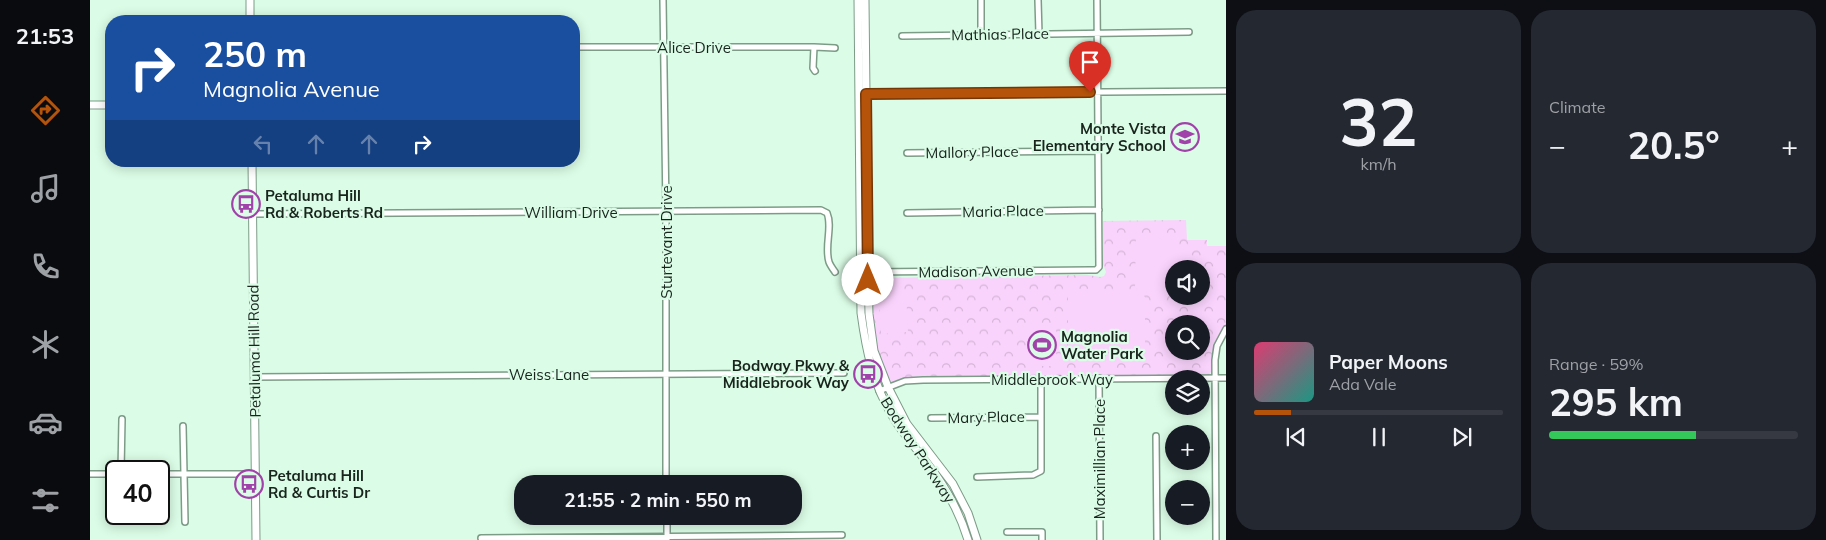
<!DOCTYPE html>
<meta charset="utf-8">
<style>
body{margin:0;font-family:Mulish,sans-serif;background:#242831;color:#f1f3f6;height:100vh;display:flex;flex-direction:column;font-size:19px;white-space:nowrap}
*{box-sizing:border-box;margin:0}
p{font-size:16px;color:#9ea1a6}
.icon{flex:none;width:28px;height:28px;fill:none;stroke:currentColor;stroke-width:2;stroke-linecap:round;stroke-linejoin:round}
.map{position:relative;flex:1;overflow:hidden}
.panel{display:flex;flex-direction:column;gap:10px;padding:10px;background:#0d0f14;width:600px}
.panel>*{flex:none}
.guide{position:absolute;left:15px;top:15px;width:475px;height:152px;border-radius:20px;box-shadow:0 2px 12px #0003;background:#1a4fa0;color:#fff;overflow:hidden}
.buttons{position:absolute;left:1075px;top:260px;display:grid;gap:10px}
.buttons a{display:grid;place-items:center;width:45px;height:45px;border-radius:50%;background:#171b24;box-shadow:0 2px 12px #0003;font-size:25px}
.speed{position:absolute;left:15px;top:460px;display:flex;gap:10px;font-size:25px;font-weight:700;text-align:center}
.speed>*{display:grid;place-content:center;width:65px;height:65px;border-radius:50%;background:#171b24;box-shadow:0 2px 12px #0003;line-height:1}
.speed .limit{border:2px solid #111;border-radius:8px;background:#fff;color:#111}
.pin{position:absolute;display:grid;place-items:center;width:42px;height:42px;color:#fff;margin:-51px -21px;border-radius:50% 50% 50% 0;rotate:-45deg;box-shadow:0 0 5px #0007}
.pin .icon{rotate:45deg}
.me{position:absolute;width:55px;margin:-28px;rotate:0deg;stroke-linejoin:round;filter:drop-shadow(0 0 4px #0008)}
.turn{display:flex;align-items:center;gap:18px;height:105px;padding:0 15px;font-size:22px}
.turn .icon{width:65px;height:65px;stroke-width:2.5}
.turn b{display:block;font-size:35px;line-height:42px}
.lanes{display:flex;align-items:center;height:48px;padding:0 15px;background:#0003;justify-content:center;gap:25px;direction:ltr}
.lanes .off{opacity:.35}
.big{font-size:38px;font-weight:700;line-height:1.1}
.panel .widget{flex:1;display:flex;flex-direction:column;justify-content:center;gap:8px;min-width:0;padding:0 18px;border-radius:20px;background:#242831}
.panel .dial{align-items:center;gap:0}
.dial b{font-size:65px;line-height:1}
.song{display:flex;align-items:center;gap:15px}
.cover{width:60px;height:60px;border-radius:8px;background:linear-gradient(135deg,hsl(340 70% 55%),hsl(170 70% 35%))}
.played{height:5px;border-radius:2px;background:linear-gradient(90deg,#b45309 15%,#363941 15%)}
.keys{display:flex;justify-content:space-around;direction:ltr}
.heat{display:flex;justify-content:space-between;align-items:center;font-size:28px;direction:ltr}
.charge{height:8px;border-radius:4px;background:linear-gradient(90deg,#34c759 59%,#363941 0)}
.panel .tiles{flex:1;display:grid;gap:10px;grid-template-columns:repeat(2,1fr)}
.trip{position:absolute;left:424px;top:475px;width:288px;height:50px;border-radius:20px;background:#171b24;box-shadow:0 2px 12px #0003;font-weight:700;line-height:50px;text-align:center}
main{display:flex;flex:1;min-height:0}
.tabs{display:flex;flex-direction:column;width:90px;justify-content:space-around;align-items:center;background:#090b0e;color:#9ea1a6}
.tabs .icon{width:35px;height:35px}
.tabs .selected{color:#b45309}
.tabs b{font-size:22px;color:#f1f3f6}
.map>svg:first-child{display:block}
</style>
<main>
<nav class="tabs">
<b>21:53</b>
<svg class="icon selected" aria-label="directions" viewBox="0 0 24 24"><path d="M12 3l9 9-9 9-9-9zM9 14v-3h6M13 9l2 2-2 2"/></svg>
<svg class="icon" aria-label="music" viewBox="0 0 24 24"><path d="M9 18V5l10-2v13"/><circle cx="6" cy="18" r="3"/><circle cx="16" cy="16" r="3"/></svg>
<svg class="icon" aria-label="phone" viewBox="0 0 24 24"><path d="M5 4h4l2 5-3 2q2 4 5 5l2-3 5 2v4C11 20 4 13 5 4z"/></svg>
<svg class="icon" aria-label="climate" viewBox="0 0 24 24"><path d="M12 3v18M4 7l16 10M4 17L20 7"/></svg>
<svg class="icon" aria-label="car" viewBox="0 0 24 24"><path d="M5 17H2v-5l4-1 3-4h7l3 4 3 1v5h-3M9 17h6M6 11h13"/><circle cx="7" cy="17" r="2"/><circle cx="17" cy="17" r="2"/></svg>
<svg class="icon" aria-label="filters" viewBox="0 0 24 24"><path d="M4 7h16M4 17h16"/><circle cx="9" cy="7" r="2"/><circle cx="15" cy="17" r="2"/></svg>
</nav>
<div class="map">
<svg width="1136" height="540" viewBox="0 0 1136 540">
<defs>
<pattern id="park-crowns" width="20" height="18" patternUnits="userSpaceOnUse" patternTransform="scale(1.25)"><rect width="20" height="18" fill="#f9d3fc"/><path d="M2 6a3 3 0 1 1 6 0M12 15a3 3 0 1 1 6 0" fill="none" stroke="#d5b5d7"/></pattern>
</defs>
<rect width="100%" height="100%" fill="#dbfce6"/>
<path fill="url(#park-crowns)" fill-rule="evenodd" d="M1096,220L1097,240H1117V246H1136V327L1128,339L1123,358L1122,370L1119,375L1112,377L806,383C802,382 799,382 797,378C788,365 777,302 780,287C781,283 785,280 787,278L998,275L1010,277L1014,276L1016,272L1013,264V221ZM1084,269H1111V296H1084ZM1084,324H1111V351H1084Z"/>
<path fill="#f9d3fc" d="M1046,233C1049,233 1054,233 1058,233C1074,238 1092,253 1096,269H1084V290H1048L1045,287Z
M978,289H1016V295H1053L1055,297V355L1039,356L1016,344L1015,358H978Z
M816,292L818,332L791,334L789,293Z
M939,327H966V363L962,366H939Z"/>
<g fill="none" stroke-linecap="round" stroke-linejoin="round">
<defs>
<path id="street" d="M573,0L576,211V484
M891,0V35
M948,0L949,34
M812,36L1099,32
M484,47H724L723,68L725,71
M724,47L745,48
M774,94L1136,91
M817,153L1008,151
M817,213L1009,210
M163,214L731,210L737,213C743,227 734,246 739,262C740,265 743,269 745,272
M776,272L1001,270H1006L1009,267L1007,0
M164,377L754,373
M1009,378L1010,540
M789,391L815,381L833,380L1136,378
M841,418L951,417
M93,426L95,522
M1066,436L1067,540
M31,471L32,419
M0,474H26
M69,474H165
M887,477L943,475L951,471V379
M31,514V521
M577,516V540
M917,532H952V540
M391,538L752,535
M1126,540L1125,360L1127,346L1136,329"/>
<path id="secondary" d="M768,0L771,313C776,350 783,385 803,417C815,438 833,455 846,475C860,495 871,517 878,540
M775,0L778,281L779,314L784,351L798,387L817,424L863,484L878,513L887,540
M160,21V0
M0,105H21
M162,161L166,540"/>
</defs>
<use href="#street" stroke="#7d9c88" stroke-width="8"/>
<use href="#secondary" stroke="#7d9c88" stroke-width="9"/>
<use href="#street" stroke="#fff" stroke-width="5"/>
<use href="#secondary" stroke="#fff" stroke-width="7"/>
</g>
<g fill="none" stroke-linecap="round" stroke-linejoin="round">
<defs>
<path id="route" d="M778,280L776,94L1000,92"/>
</defs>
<use href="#route" stroke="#753606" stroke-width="12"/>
<use href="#route" stroke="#b45309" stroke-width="9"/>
</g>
<defs>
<symbol id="school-ring" viewBox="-11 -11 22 22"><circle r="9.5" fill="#dbfce6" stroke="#a142aa" stroke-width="1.5"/><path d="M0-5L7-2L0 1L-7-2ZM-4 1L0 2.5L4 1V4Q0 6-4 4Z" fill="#a142aa"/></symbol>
<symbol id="bus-ring" viewBox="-11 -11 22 22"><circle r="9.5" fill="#dbfce6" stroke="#a142aa" stroke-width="1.5"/><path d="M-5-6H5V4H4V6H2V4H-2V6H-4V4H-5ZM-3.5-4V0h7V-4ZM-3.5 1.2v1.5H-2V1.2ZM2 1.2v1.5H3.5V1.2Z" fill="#a142aa"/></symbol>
<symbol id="stadium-ring" viewBox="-11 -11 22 22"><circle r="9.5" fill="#dbfce6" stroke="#a142aa" stroke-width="1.5"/><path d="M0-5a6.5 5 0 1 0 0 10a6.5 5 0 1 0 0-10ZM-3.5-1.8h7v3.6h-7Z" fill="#a142aa"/></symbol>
</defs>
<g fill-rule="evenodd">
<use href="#school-ring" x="1079" y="121" width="32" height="32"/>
<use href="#bus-ring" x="140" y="188" width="32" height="32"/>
<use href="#stadium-ring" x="936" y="329" width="32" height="32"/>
<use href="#bus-ring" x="762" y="358" width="32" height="32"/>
<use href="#bus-ring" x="143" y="468" width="32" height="32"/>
</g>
<g text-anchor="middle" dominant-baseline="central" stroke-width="4.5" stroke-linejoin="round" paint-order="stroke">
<g font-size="15" fill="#18241c" stroke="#dbfce6">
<text transform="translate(910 34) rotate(-1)">Mathias Place</text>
<text x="604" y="47">Alice Drive</text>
<text transform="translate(882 152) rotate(-1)">Mallory Place</text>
<text transform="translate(913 211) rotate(-1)">Maria Place</text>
<text x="481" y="212">William Drive</text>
<text transform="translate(576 242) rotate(-90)">Sturtevant Drive</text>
<text transform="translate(886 271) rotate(-1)">Madison Avenue</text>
<text transform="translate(164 351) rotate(-91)">Petaluma Hill Road</text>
<text x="459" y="374">Weiss Lane</text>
<text x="962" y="379">Middlebrook Way</text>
<text transform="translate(896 417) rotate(-1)">Mary Place</text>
<text transform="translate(828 450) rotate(57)">Bodway Parkway</text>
<text transform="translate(1009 459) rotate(-90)">Maximillian Place</text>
</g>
<g font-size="15" font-weight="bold" fill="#18241c" stroke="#dbfce6" text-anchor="start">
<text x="1076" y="128" text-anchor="end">Monte Vista<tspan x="1076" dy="17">Elementary School</tspan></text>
<text x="175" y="195">Petaluma Hill<tspan x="175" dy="17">Rd &amp; Roberts Rd</tspan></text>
<text x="971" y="336">Magnolia<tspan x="971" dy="17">Water Park</tspan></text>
<text x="759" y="365" text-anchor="end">Bodway Pkwy &amp;<tspan x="759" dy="17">Middlebrook Way</tspan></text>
<text x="178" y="475">Petaluma Hill<tspan x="178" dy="17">Rd &amp; Curtis Dr</tspan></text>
</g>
</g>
</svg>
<div class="buttons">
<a><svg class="icon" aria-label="sound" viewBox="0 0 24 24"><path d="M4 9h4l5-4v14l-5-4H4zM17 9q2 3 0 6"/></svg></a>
<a><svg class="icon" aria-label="search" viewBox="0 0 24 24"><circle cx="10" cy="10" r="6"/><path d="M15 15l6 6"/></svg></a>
<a><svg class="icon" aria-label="layers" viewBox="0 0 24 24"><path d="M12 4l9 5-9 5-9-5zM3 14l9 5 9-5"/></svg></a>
<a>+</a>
<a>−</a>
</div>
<div class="speed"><div class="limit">40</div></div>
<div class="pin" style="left:1000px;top:92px;background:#d93025"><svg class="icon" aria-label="arrive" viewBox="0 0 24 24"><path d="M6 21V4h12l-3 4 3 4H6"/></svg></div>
<svg class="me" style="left:778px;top:280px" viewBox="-20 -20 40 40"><circle r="19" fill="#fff"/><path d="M0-13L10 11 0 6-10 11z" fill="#b45309"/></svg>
<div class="trip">21:55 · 2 min · 550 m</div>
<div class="guide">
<div class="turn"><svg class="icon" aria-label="right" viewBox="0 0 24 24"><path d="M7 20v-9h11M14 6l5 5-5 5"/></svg><div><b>250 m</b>Magnolia Avenue</div></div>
<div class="lanes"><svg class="icon off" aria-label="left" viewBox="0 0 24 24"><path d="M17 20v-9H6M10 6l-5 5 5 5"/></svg><svg class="icon off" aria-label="ahead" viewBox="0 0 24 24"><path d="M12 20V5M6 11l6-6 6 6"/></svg><svg class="icon off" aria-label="ahead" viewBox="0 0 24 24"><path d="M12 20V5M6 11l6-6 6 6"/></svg><svg class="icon" aria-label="right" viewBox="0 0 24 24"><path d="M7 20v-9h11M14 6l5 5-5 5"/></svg></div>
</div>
</div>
<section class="panel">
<div class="tiles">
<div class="widget dial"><b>32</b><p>km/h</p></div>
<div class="widget"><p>Climate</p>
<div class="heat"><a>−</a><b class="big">20.5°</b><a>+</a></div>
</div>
<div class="widget">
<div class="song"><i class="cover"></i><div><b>Paper Moons</b><p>Ada Vale</p></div></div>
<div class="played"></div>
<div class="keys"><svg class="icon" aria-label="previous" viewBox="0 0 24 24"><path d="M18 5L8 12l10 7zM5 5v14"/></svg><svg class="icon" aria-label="pause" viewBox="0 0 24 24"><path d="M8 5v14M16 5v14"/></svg><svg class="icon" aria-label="next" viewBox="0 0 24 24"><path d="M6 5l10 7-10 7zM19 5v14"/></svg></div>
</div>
<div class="widget"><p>Range · 59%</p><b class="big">295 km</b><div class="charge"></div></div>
</div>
</section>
</main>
